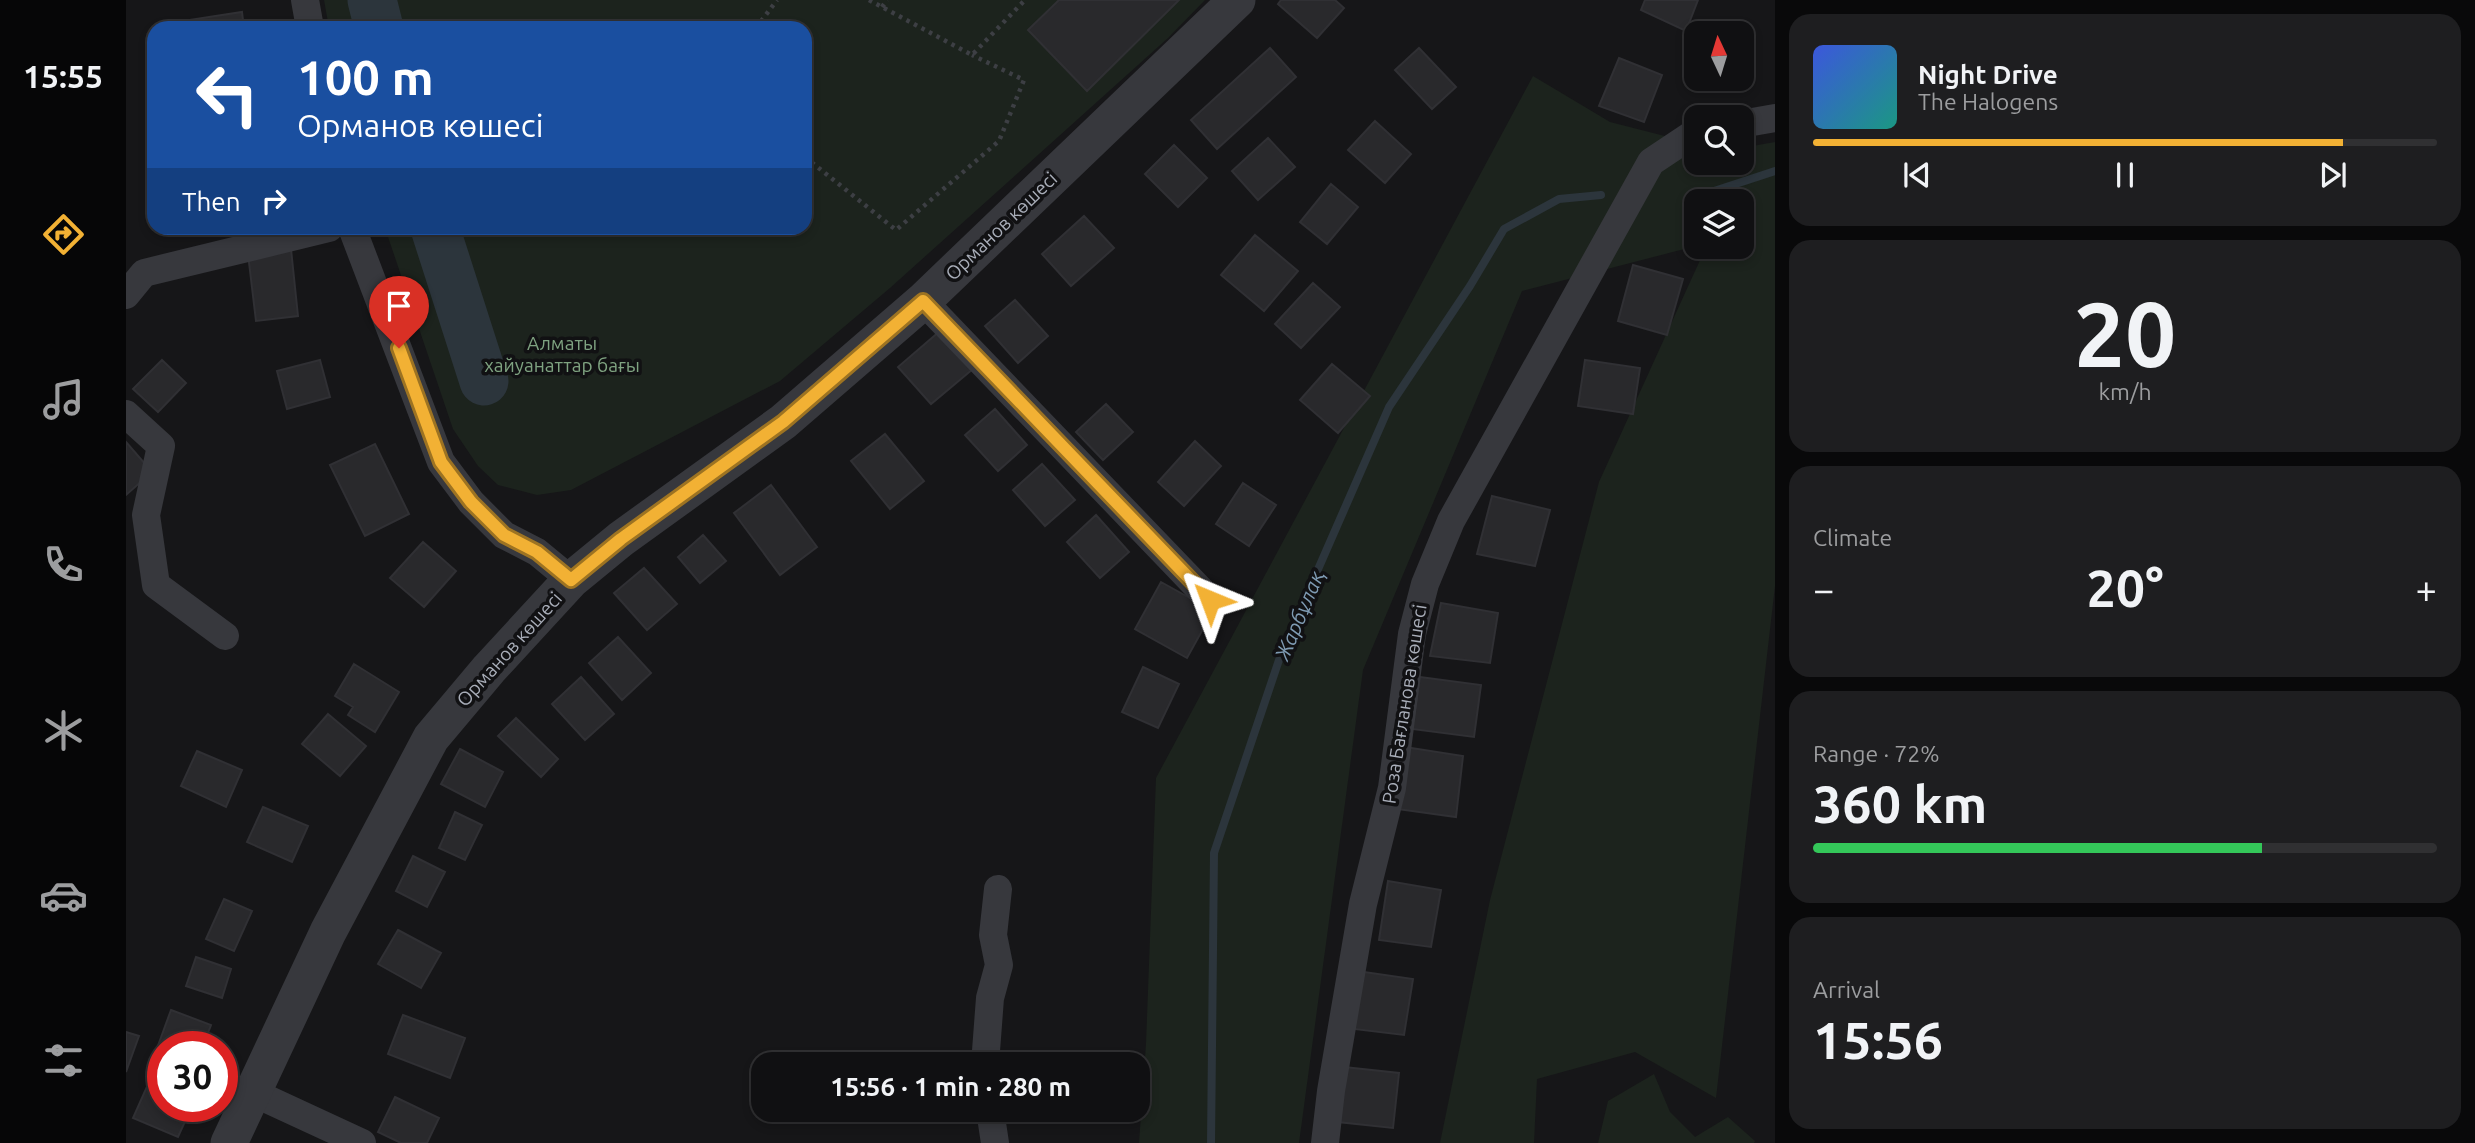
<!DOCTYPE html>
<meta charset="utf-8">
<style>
body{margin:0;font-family:Ubuntu,sans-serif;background:#1e1e20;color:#f1f3f6;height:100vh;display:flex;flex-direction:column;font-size:26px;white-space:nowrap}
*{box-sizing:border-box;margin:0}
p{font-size:23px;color:#9c9d9f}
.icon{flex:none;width:38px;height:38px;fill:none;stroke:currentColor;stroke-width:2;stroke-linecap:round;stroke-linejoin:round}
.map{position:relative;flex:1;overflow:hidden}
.details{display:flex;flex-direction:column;gap:14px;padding:14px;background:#09090a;width:700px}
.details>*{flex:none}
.top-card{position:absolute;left:21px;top:21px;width:665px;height:214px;border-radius:21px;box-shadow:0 4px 10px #0003,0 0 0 2px #303032;background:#1a4fa0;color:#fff;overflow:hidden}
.needle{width:46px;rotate:356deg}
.tools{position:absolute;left:1558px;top:21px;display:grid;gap:14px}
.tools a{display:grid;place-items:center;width:70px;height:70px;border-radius:14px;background:#101012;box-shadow:0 4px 10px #0003,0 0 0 2px #303032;font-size:35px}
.speed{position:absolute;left:21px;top:1031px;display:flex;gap:14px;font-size:35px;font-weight:700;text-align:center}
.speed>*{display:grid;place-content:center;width:91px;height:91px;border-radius:50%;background:#101012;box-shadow:0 4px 10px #0003,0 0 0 2px #303032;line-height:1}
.speed .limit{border:10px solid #d22;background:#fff;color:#111}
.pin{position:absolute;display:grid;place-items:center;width:60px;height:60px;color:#fff;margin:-72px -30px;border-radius:50% 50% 50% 0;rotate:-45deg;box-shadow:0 0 7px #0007}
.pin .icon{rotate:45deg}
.me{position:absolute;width:77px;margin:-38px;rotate:316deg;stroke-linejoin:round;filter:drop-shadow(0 0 5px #0008)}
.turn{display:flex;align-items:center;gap:24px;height:147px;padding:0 35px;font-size:32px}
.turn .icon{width:91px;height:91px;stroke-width:2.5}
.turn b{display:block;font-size:49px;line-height:60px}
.then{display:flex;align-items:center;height:66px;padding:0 35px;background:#0003;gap:14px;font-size:26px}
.big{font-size:52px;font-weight:600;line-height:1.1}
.details .card{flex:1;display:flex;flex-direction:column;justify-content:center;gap:10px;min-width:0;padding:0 24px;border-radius:21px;background:#1e1e20}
.details .dial{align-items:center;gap:0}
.dial b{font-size:91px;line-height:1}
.song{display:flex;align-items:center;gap:21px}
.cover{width:84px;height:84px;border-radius:10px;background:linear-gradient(135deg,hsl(230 70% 55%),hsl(170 70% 35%))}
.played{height:7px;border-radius:4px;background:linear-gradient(90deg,#f2b134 85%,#303032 85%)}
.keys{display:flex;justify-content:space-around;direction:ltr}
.heat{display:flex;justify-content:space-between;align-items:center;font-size:38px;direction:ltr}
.charge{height:10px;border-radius:5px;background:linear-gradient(90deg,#34c759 72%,#303032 0)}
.trip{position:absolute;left:625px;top:1052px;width:399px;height:70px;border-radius:21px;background:#101012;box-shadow:0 4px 10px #0003,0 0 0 2px #303032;font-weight:600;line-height:70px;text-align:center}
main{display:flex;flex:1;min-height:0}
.tabs{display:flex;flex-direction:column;width:126px;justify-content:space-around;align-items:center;background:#060607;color:#9c9d9f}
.tabs .icon{width:49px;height:49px}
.tabs .on{color:#f2b134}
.tabs b{font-size:32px;color:#f1f3f6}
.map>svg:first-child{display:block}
</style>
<main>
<nav class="tabs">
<b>15:55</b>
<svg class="icon on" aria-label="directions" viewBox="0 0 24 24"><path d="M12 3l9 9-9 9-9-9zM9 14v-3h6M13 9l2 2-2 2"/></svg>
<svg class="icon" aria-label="music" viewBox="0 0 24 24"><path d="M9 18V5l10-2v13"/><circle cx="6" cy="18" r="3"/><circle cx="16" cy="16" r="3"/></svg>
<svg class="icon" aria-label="phone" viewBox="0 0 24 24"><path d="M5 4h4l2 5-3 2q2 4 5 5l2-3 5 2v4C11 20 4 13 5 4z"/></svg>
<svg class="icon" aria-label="climate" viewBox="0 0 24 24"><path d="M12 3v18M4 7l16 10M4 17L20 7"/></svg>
<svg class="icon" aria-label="car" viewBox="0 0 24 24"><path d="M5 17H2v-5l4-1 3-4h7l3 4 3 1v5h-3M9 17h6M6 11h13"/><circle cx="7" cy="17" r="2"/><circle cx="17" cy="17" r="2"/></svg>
<svg class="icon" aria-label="filters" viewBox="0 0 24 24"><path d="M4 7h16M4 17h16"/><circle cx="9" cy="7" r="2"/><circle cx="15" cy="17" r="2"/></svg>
</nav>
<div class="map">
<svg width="1649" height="1143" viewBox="0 0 1649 1143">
<rect width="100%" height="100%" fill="#161618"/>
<path fill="#1c231d" d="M198,0H1079L1042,38L764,288L654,381L445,490L411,495L372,485L352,466L327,429L259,228H679V28H203Z
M1407,76L1484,122L1570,144V163H1615V148L1649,142V586L1590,1098L1509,1052L1411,1079L1408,1143H1314L1364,900L1473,482L1580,247H1615V201H1570V246L1396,291L1237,670L1173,1143H1013L1020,1044L1030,778Z
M1528,1074L1544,1112L1569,1137L1602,1117L1629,1141L1628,1143H1472L1482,1101Z"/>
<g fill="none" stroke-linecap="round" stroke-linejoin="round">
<path stroke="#2c353c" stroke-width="8" d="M1579,194L1649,171
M1085,1143L1088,853L1155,654L1263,407L1344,286L1378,229L1433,199L1475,195"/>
<path stroke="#2c353c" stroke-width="49" d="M246,0L253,28
M309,228L358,381"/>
</g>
<path fill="#29292c" stroke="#303034" stroke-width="2" d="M933,0H1053L961,91L902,30Z
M1155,0H1209L1218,8L1191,38L1152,4Z
M1519,0H1572L1560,31L1515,10Z
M116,12L118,28H64L63,20Z
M1144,48L1170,77L1091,149L1065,120Z
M1293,48L1330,87L1306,109L1269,70Z
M1493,58L1536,75L1518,122L1473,106Z
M1249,121L1285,154L1259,183L1222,150Z
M1142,138L1169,167L1132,200L1106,171Z
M1048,145L1081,178L1052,207L1019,174Z
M1205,184L1232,207L1201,244L1174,222Z
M958,216L988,248L945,286L916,254Z
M1129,235L1172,271L1138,311L1095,275Z
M165,249L172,316L130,321L122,254Z
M1507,265L1557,279L1541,335L1492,321Z
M1187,283L1214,307L1175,348L1149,324Z
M889,300L922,336L892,363L859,326Z
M814,331L847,369L805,404L772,367Z
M36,360L60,383L32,412L7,389Z
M194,360L204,397L161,409L151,371Z
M1459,360L1514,368L1507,414L1452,406Z
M1206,364L1244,396L1212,433L1174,400Z
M980,404L1007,432L977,460L950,432Z
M869,409L901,445L872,471L839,435Z
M759,434L798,481L764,509L725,461Z
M1069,441L1095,466L1058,506L1032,482Z
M0,442L26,472L0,495Z
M249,444L283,514L239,536L204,465Z
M916,464L949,500L919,526L887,490Z
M1117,483L1150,505L1123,546L1090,524Z
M645,485L691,547L654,575L608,513Z
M1366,496L1424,510L1409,566L1351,554Z
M970,515L1003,552L974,578L941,542Z
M577,535L600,561L574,583L552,557Z
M297,542L330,571L298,607L264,578Z
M518,568L551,604L521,630L488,593Z
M1035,582L1087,611L1061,658L1009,629Z
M1315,603L1372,613L1364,663L1304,656Z
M492,637L525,673L496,700L463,663Z
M228,664L273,692L249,732L222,715L227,707L209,696Z
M1017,667L1053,684L1032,728L996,712Z
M455,677L488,714L459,740L426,704Z
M1294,677L1355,685L1348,737L1286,729Z
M202,714L240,746L214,776L176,744Z
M390,718L432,759L415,777L372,736Z
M1279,747L1337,756L1330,817L1271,809Z
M334,749L377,772L359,807L315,784Z
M71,751L116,770L100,807L55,786Z
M137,807L182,826L166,862L121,842Z
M329,812L356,825L339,860L313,848Z
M287,856L319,872L301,907L270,891Z
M1262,881L1315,890L1305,947L1253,940Z
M98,899L126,911L108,951L80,939Z
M272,930L315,953L295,988L252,964Z
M70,957L105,969L96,998L60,986Z
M1238,972L1287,979L1278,1035L1228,1029Z
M45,1010L85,1025L77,1046H37V1053L30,1051Z
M277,1015L339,1038L324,1078L262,1054Z
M0,1032L13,1036L0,1072Z
M1218,1067L1273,1073L1267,1128L1212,1122Z
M23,1082L37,1088V1106H66L52,1137L7,1118Z
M269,1097L313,1118L301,1143H275L252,1132Z"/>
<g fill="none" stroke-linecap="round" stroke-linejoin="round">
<path stroke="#3d3f44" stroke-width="4.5" stroke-dasharray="3.5 5" stroke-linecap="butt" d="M743,0L846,55L899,0
M756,7L761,0
M630,28L651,0
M679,157L770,230L873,141L898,80L846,55"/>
<path stroke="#37383d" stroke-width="28" d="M179,0L184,28
M1615,124L1649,118
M226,228L315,462L345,502L378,535L411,552L445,580
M0,295L18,273L203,228
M797,301L1084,600
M0,414L35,446L20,515L30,585L99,636
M859,1064L864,998L873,965L867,935L872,889
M128,1093L236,1143
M864,1110L869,1143
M1199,1143L1205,1091L1237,904L1266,788L1286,634L1299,584L1325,521L1525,162L1570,132"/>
<path stroke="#37383d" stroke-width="37" d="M103,1143L202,932L305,738L363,669L445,580L495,539L657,422L797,301L1111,0"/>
</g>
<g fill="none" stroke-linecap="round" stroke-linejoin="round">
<defs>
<path id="route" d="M273,348L315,462L345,502L378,535L411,552L445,580L495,539L657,422L797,301L1084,600"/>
</defs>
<use href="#route" stroke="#9d7322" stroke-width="18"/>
<use href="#route" stroke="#f2b134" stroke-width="12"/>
</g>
<g text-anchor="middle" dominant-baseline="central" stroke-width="7" stroke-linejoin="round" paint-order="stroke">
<g font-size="19" fill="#a8adb8" stroke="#111113">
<text transform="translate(875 226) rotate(-44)">Орманов көшесі</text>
<text transform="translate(383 649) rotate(-48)">Орманов көшесі</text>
<text transform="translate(1278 704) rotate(-81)">Роза Бағланова көшесі</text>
</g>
<g font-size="19" fill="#7fa381" stroke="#111113">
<text x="436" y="343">Алматы<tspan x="436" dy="22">хайуанаттар бағы</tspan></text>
</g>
<g font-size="21" font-style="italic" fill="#7f9bb3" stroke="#111113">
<text transform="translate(1173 615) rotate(-67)">Жарбұлақ</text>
</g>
</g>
</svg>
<div class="tools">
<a><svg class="needle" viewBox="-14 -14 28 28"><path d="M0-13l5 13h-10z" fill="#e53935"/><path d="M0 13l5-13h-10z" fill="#9c9d9f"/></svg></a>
<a><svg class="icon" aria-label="search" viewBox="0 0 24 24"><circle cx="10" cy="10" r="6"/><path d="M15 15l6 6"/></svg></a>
<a><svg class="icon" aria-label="layers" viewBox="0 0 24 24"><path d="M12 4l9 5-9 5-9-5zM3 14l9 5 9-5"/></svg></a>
</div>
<div class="speed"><div class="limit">30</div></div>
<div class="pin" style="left:273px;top:348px;background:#d93025"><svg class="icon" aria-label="arrive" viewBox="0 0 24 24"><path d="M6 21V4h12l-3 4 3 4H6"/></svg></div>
<svg class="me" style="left:1084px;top:600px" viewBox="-20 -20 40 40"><path d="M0-17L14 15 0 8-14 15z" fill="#f2b134" stroke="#fff" stroke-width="4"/></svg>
<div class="trip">15:56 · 1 min · 280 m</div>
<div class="top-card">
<div class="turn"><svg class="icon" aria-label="left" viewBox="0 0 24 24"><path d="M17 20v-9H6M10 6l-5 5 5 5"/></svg><div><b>100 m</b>Орманов көшесі</div></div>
<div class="then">Then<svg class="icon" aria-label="right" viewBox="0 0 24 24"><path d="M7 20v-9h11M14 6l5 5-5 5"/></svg></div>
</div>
</div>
<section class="details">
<div class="card">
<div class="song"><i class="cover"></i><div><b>Night Drive</b><p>The Halogens</p></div></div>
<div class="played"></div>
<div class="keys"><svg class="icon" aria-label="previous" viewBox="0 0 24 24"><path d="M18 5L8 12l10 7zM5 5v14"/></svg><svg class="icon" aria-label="pause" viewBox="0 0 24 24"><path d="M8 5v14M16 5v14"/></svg><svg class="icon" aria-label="next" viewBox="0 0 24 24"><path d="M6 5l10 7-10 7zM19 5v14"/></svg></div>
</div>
<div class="card dial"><b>20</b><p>km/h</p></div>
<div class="card"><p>Climate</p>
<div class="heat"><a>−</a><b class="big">20°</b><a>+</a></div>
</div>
<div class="card"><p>Range · 72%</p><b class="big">360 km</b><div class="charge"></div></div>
<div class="card"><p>Arrival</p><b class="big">15:56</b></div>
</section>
</main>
